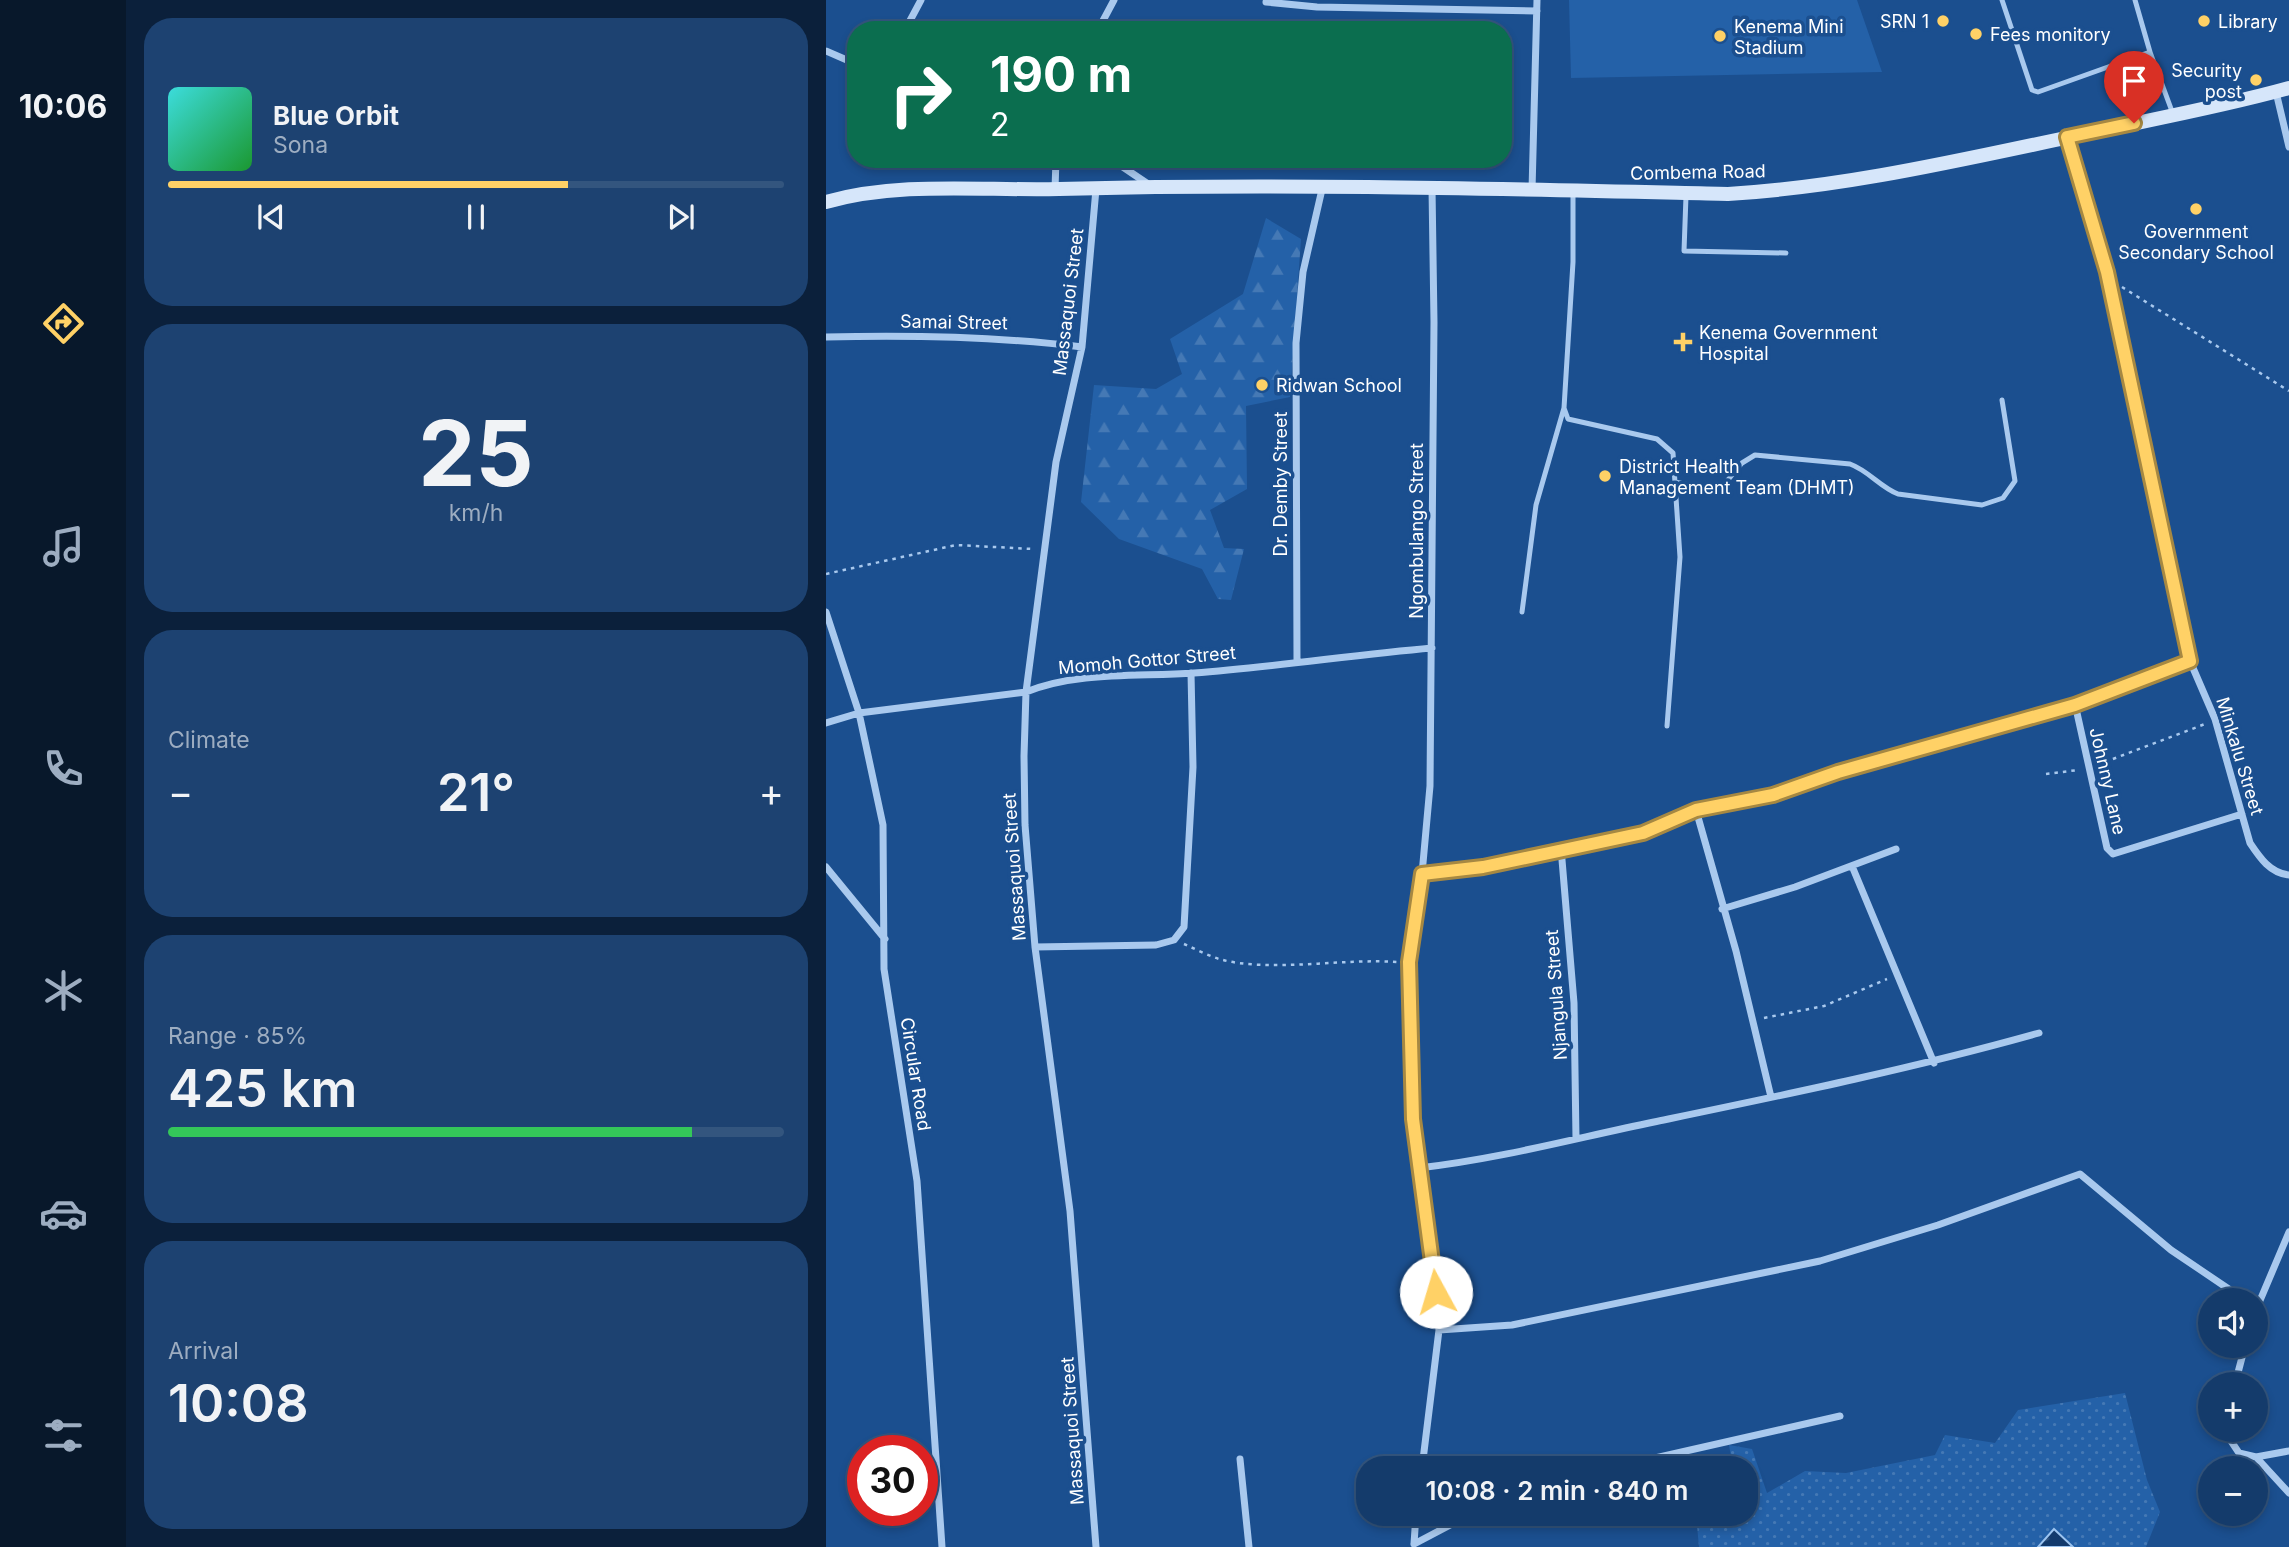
<!DOCTYPE html>
<meta charset="utf-8">
<style>
body{margin:0;font-family:Inter,sans-serif;background:#1d4271;color:#f1f3f6;height:100vh;display:flex;flex-direction:column;font-size:26px;white-space:nowrap}
*{box-sizing:border-box;margin:0}
p{font-size:23px;color:#9dadc1}
.icon{flex:none;width:38px;height:38px;fill:none;stroke:currentColor;stroke-width:2;stroke-linecap:round;stroke-linejoin:round}
.map{position:relative;flex:1;overflow:hidden}
.sheet{display:flex;flex-direction:column;gap:18px;padding:18px;background:#0b203b;width:700px}
.sheet>*{flex:none}
.guide{position:absolute;left:21px;top:21px;width:665px;height:147px;border-radius:28px;box-shadow:0 4px 10px #0003,0 0 0 2px #33557e;background:#0b6e4f;color:#fff;overflow:hidden}
.controls{position:absolute;left:1372px;top:1288px;display:grid;gap:14px}
.controls a{display:grid;place-items:center;width:70px;height:70px;border-radius:50%;background:#143b6b;box-shadow:0 4px 10px #0003,0 0 0 2px #33557e;font-size:35px}
.speed{position:absolute;left:21px;top:1435px;display:flex;gap:14px;font-size:35px;font-weight:700;text-align:center}
.speed>*{display:grid;place-content:center;width:91px;height:91px;border-radius:50%;background:#143b6b;box-shadow:0 4px 10px #0003,0 0 0 2px #33557e;line-height:1}
.speed .limit{border:10px solid #d22;background:#fff;color:#111}
.pin{position:absolute;display:grid;place-items:center;width:60px;height:60px;color:#fff;margin:-72px -30px;border-radius:50% 50% 50% 0;rotate:-45deg;box-shadow:0 0 7px #0007}
.pin .icon{rotate:45deg}
.me{position:absolute;width:77px;margin:-38px;rotate:354deg;stroke-linejoin:round;filter:drop-shadow(0 0 5px #0008)}
.turn{display:flex;align-items:center;gap:24px;height:147px;padding:0 28px;font-size:32px}
.turn .icon{width:91px;height:91px;stroke-width:2.5}
.turn b{display:block;font-size:49px;line-height:60px}
.big{font-size:52px;font-weight:600;line-height:1.1}
.sheet .card{flex:1;display:flex;flex-direction:column;justify-content:center;gap:10px;min-width:0;padding:0 24px;border-radius:28px;background:#1d4271}
.sheet .dial{align-items:center;gap:0}
.dial b{font-size:91px;line-height:1}
.song{display:flex;align-items:center;gap:21px}
.cover{width:84px;height:84px;border-radius:10px;background:linear-gradient(135deg,hsl(180 70% 55%),hsl(130 70% 35%))}
.played{height:7px;border-radius:4px;background:linear-gradient(90deg,#ffd166 65%,#33557e 65%)}
.keys{display:flex;justify-content:space-around;direction:ltr}
.heat{display:flex;justify-content:space-between;align-items:center;font-size:38px;direction:ltr}
.charge{height:10px;border-radius:5px;background:linear-gradient(90deg,#34c759 85%,#33557e 0)}
.trip{position:absolute;left:530px;top:1456px;width:402px;height:70px;border-radius:28px;background:#143b6b;box-shadow:0 4px 10px #0003,0 0 0 2px #33557e;font-weight:600;line-height:70px;text-align:center}
main{display:flex;flex:1;min-height:0}
.tabs{display:flex;flex-direction:column;width:126px;justify-content:space-around;align-items:center;background:#08182b;color:#9dadc1}
.tabs .icon{width:49px;height:49px}
.tabs .on{color:#ffd166}
.tabs b{font-size:32px;color:#f1f3f6}
.map>svg:first-child{display:block}
</style>
<main>
<nav class="tabs">
<b>10:06</b>
<svg class="icon on" aria-label="directions" viewBox="0 0 24 24"><path d="M12 3l9 9-9 9-9-9zM9 14v-3h6M13 9l2 2-2 2"/></svg>
<svg class="icon" aria-label="music" viewBox="0 0 24 24"><path d="M9 18V5l10-2v13"/><circle cx="6" cy="18" r="3"/><circle cx="16" cy="16" r="3"/></svg>
<svg class="icon" aria-label="phone" viewBox="0 0 24 24"><path d="M5 4h4l2 5-3 2q2 4 5 5l2-3 5 2v4C11 20 4 13 5 4z"/></svg>
<svg class="icon" aria-label="climate" viewBox="0 0 24 24"><path d="M12 3v18M4 7l16 10M4 17L20 7"/></svg>
<svg class="icon" aria-label="car" viewBox="0 0 24 24"><path d="M5 17H2v-5l4-1 3-4h7l3 4 3 1v5h-3M9 17h6M6 11h13"/><circle cx="7" cy="17" r="2"/><circle cx="17" cy="17" r="2"/></svg>
<svg class="icon" aria-label="filters" viewBox="0 0 24 24"><path d="M4 7h16M4 17h16"/><circle cx="9" cy="7" r="2"/><circle cx="15" cy="17" r="2"/></svg>
</nav>
<section class="sheet">
<div class="card">
<div class="song"><i class="cover"></i><div><b>Blue Orbit</b><p>Sona</p></div></div>
<div class="played"></div>
<div class="keys"><svg class="icon" aria-label="previous" viewBox="0 0 24 24"><path d="M18 5L8 12l10 7zM5 5v14"/></svg><svg class="icon" aria-label="pause" viewBox="0 0 24 24"><path d="M8 5v14M16 5v14"/></svg><svg class="icon" aria-label="next" viewBox="0 0 24 24"><path d="M6 5l10 7-10 7zM19 5v14"/></svg></div>
</div>
<div class="card dial"><b>25</b><p>km/h</p></div>
<div class="card"><p>Climate</p>
<div class="heat"><a>−</a><b class="big">21°</b><a>+</a></div>
</div>
<div class="card"><p>Range · 85%</p><b class="big">425 km</b><div class="charge"></div></div>
<div class="card"><p>Arrival</p><b class="big">10:08</b></div>
</section>
<div class="map">
<svg width="1463" height="1547" viewBox="0 0 1463 1547">
<defs>
<pattern id="grass-dots" width="8" height="8" patternUnits="userSpaceOnUse" patternTransform="scale(1.75)"><rect width="8" height="8" fill="#2461a8"/><path d="M2 2h.1M6 6h.1" fill="none" stroke="#4579b5" stroke-width="1.8" stroke-linecap="round"/></pattern>
<pattern id="forest-firs" width="22" height="20" patternUnits="userSpaceOnUse" patternTransform="scale(1.75)"><rect width="22" height="20" fill="#2461a8"/><path d="M5 1l3.5 6h-7zM16 11l3.5 6h-7z" fill="#4579b5"/></pattern>
<pattern id="water-ripples" width="26" height="14" patternUnits="userSpaceOnUse" patternTransform="scale(1.75)"><rect width="26" height="14" fill="#123a6d"/><path d="M2 4q2-2 4 0t4 0M15 11q2-2 4 0t4 0" fill="none" stroke="#365883"/></pattern>
</defs>
<rect width="100%" height="100%" fill="#1b4f8f"/>
<path fill="url(#grass-dots)" d="M1299,1393L1321,1480L1334,1512L1320,1547H873L870,1514H920V1468H907L903,1445L926,1449L941,1493L979,1471L1020,1473L1109,1455L1119,1435L1169,1443L1192,1410Z"/>
<path fill="url(#forest-firs)" d="M440,218L475,239L464,397L420,406L421,489L384,510L398,548L418,549L405,600L392,599L376,569L293,539L255,502L268,385L330,389L356,374L344,339L417,294Z"/>
<path fill="#2461a8" d="M743,0H1031L1056,72L745,78Z"/>
<path fill="url(#water-ripples)" stroke="#9cc4f0" stroke-width="2" d="M1228,1529L1247,1547H1212Z"/>
<g fill="none" stroke-linecap="round" stroke-linejoin="round">
<path stroke="#a9c9ee" stroke-width="2.5" stroke-dasharray="3.5 5" stroke-linecap="butt" d="M1296,287L1463,391
M0,574L130,545L207,549
M1271,765L1379,724
M1220,774L1252,770
M358,944C369,949 381,955 393,959C443,973 517,958 572,962
M938,1018L998,1006L1061,979"/>
<path stroke="#a9c9ee" stroke-width="5" d="M1176,0L1206,90L1212,92L1324,52L1309,0
M1324,52L1347,114
M860,196L858,251L960,253
M738,408L742,419L831,439L847,453L854,557L841,726
M849,482L881,489L896,487L916,463L929,455L1024,464C1043,471 1054,487 1072,494L1156,505L1177,498L1189,481L1176,400
M696,612L710,505L738,408L747,262V192"/>
<path stroke="#a9c9ee" stroke-width="7" d="M440,2L491,7L711,11
M79,30L95,0
M272,30L288,0
M0,51L30,64
M1450,92L1463,147
M1241,138L1281,273L1364,661L1389,719L1424,843C1434,858 1444,873 1463,875
M285,159L325,186
M229,189L230,159
M706,190L711,0
M0,337C86,335 170,336 256,347
M0,612L33,713L57,825L58,969L91,1181L116,1547
M471,661L470,343L477,272L497,185
M1249,704L1281,848L1287,854L1416,814
M0,723L33,713L200,692C252,671 313,677 368,673C447,667 527,655 606,648
M870,810L910,951L945,1097
M735,848L748,1003L750,1139
M1026,866L1108,1063
M0,867L59,939
M596,874L658,867L818,833L870,810L947,795L1011,772L1249,704L1364,661
M896,909L969,887L1070,849
M209,947L330,945L348,940L358,927L367,767L365,673
M593,1168C673,1159 750,1138 828,1122C958,1095 1085,1069 1213,1033
M1430,1310L1463,1232
M613,1330L686,1325L994,1261L1112,1225L1254,1174L1345,1250L1419,1300
M1409,1384L1419,1346
M1404,1430L1403,1438L1413,1453L1430,1457L1463,1493
M1430,1457L1463,1451
M414,1459L423,1547
M596,1468L613,1330L605,1243L588,1143L583,963L596,874L604,786L608,322L606,188
M785,1468L1014,1416
M588,1544L645,1514
M588,1544L590,1514
M270,1547L244,1211L209,947L199,825L198,756L200,692L230,462L256,347L270,189"/>
<path stroke="#d6e6fa" stroke-width="14" d="M0,202C75,181 156,191 233,189C456,183 679,189 902,194C1018,187 1130,161 1244,137C1317,121 1391,108 1463,88"/>
</g>
<g fill="none" stroke-linecap="round" stroke-linejoin="round">
<defs>
<path id="route" d="M610,1292L587,1119L583,962L596,874L657,867L817,833L870,810L947,795L1012,772L1249,705L1364,661L1281,272L1241,137L1308,123"/>
</defs>
<use href="#route" stroke="#a68842" stroke-width="18"/>
<use href="#route" stroke="#ffd166" stroke-width="12"/>
</g>
<g fill="#ffd166" stroke="#1b4f8f" stroke-width="2.5">
<circle cx="1117" cy="21" r="7"/>
<circle cx="1378" cy="21" r="7"/>
<circle cx="1150" cy="34" r="7"/>
<circle cx="894" cy="36" r="7"/>
<circle cx="1430" cy="80" r="7"/>
<circle cx="1370" cy="209" r="7"/>
<path d="M853.5 331.5h7v7h7v7h-7v7h-7v-7h-7v-7h7z"/>
<circle cx="436" cy="385" r="7"/>
<circle cx="779" cy="476" r="7"/>
</g>
<g text-anchor="middle" dominant-baseline="central" stroke-width="7" stroke-linejoin="round" paint-order="stroke">
<g font-size="18" fill="#fff" stroke="#1b4f8f" text-anchor="start">
<text x="1103" y="21" text-anchor="end">SRN 1</text>
<text x="1392" y="21">Library</text>
<text x="908" y="26">Kenema Mini<tspan x="908" dy="21">Stadium</tspan></text>
<text x="1164" y="34">Fees monitory</text>
<text x="1416" y="70" text-anchor="end">Security<tspan x="1416" dy="21">post</tspan></text>
<text x="1370" y="231" text-anchor="middle">Government<tspan x="1370" dy="21">Secondary School</tspan></text>
<text x="873" y="332">Kenema Government<tspan x="873" dy="21">Hospital</tspan></text>
<text x="450" y="385">Ridwan School</text>
<text x="793" y="466">District Health<tspan x="793" dy="21">Management Team (DHMT)</tspan></text>
</g>
<g font-size="18" fill="#fff" stroke="#1b4f8f">
<text transform="translate(872 172) rotate(-1)">Combema Road</text>
<text transform="translate(242 302) rotate(-83)">Massaquoi Street</text>
<text transform="translate(128 322) rotate(1)">Samai Street</text>
<text transform="translate(454 484) rotate(-90)">Dr. Demby Street</text>
<text transform="translate(590 531) rotate(-90)">Ngombulango Street</text>
<text transform="translate(321 660) rotate(-5)">Momoh Gottor Street</text>
<text transform="translate(1414 756) rotate(73)">Minkalu Street</text>
<text transform="translate(1282 781) rotate(77)">Johnny Lane</text>
<text transform="translate(188 867) rotate(-94)">Massaquoi Street</text>
<text transform="translate(730 995) rotate(-94)">Njangula Street</text>
<text transform="translate(90 1074) rotate(81)">Circular Road</text>
<text transform="translate(246 1431) rotate(-94)">Massaquoi Street</text>
</g>
</g>
</svg>
<div class="controls">
<a><svg class="icon" aria-label="sound" viewBox="0 0 24 24"><path d="M4 9h4l5-4v14l-5-4H4zM17 9q2 3 0 6"/></svg></a>
<a>+</a>
<a>−</a>
</div>
<div class="speed"><div class="limit">30</div></div>
<div class="pin" style="left:1308px;top:123px;background:#d93025"><svg class="icon" aria-label="arrive" viewBox="0 0 24 24"><path d="M6 21V4h12l-3 4 3 4H6"/></svg></div>
<svg class="me" style="left:610px;top:1292px" viewBox="-20 -20 40 40"><circle r="19" fill="#fff"/><path d="M0-13L10 11 0 6-10 11z" fill="#ffd166"/></svg>
<div class="trip">10:08 · 2 min · 840 m</div>
<div class="guide">
<div class="turn"><svg class="icon" aria-label="right" viewBox="0 0 24 24"><path d="M7 20v-9h11M14 6l5 5-5 5"/></svg><div><b>190 m</b>2</div></div>
</div>
</div>
</main>
